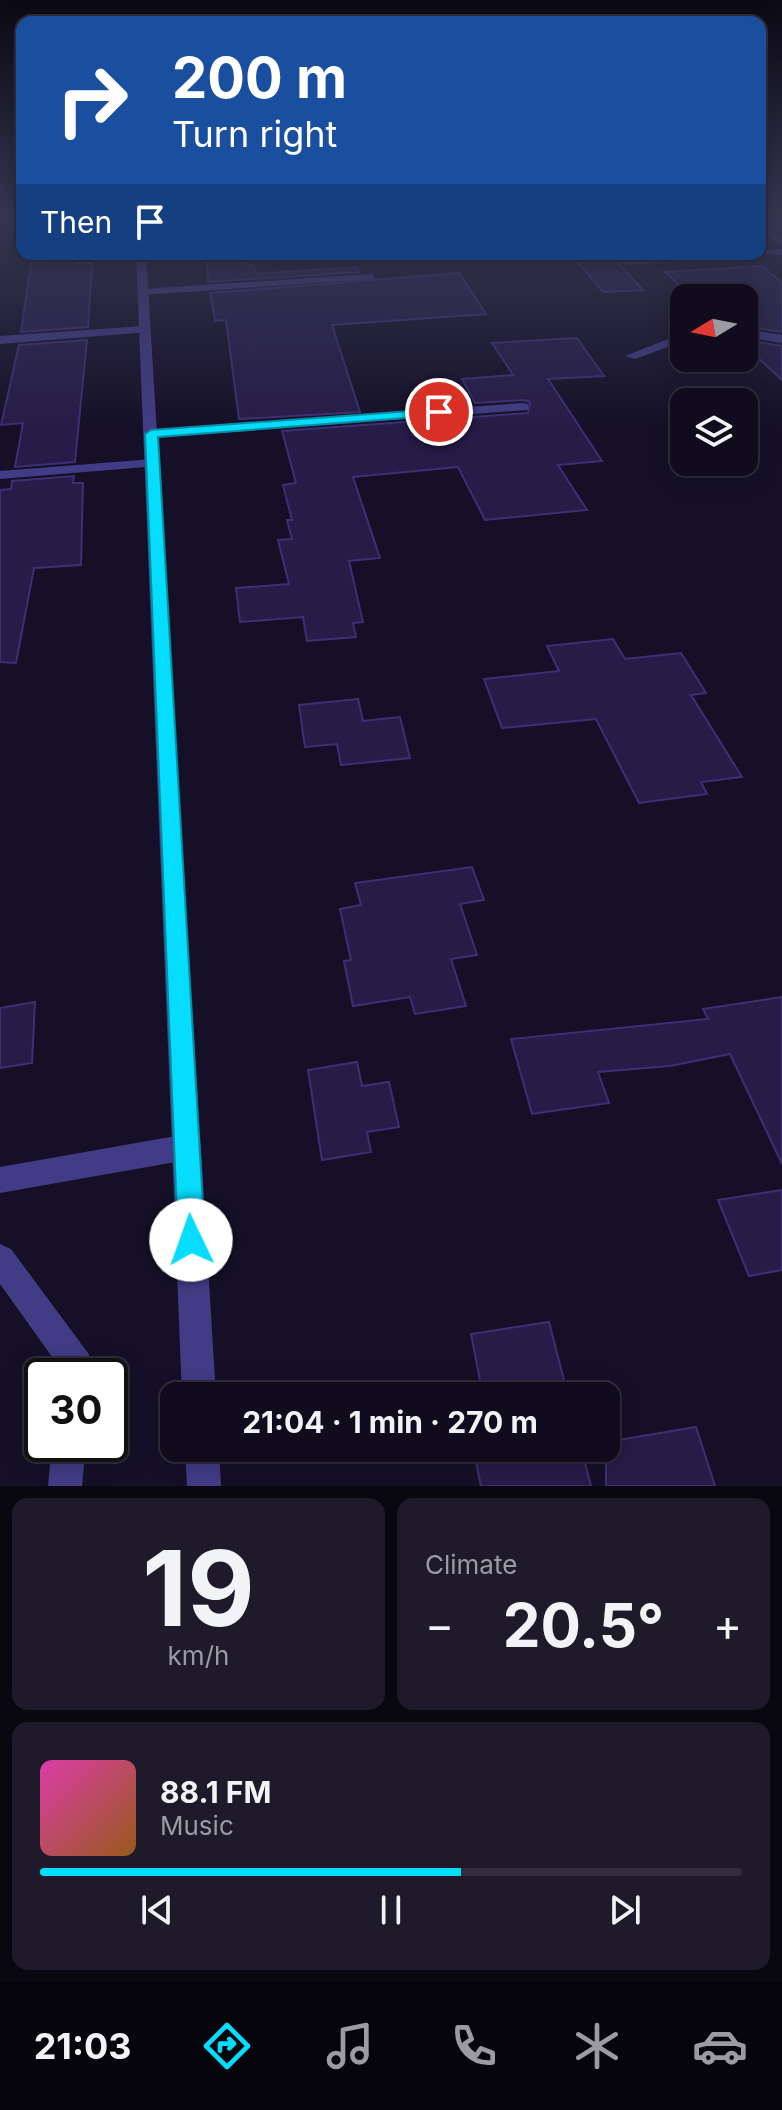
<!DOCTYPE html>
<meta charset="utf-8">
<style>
body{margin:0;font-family:Inter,sans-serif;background:#1e1a2a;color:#f1f3f6;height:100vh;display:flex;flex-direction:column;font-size:30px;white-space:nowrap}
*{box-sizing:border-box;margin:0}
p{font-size:26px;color:#9c9ba4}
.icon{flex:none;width:44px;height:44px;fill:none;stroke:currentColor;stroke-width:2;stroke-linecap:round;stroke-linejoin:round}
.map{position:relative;height:1486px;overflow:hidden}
.side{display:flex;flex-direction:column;gap:12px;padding:12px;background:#090710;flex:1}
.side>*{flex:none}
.guide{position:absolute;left:16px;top:16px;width:750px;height:244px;border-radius:16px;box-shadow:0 4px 20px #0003,0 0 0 2px #302c3b;background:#1a4fa0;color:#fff;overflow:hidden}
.needle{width:52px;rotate:260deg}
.tools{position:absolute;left:670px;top:284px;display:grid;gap:16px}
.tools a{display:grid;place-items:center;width:88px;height:88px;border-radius:16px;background:#100c1d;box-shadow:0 4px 20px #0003,0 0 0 2px #302c3b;font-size:40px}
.speed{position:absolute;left:24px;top:1358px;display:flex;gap:16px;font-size:40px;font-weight:700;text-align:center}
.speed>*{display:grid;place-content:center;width:104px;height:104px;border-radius:50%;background:#100c1d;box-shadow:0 4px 20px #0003,0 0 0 2px #302c3b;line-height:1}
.speed .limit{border:4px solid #111;border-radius:12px;background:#fff;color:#111}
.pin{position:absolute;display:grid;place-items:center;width:68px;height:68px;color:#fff;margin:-34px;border:4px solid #fff;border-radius:50%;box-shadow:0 2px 8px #0007}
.me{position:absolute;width:88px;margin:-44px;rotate:357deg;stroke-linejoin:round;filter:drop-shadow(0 0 6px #0008)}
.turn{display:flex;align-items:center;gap:28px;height:168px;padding:0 24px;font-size:36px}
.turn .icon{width:104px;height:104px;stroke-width:2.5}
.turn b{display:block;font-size:56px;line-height:68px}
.then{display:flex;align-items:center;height:76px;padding:0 24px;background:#0003;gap:16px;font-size:30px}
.big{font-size:60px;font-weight:700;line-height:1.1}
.side .card{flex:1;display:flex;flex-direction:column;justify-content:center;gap:12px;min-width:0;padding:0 28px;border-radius:16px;background:#1e1a2a}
.side .dial{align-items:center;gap:0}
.dial b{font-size:104px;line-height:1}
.song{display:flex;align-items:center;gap:24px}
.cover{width:96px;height:96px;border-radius:12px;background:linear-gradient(135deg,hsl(320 70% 55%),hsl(30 70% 35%))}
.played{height:8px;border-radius:4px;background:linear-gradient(90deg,#06dcfb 60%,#302c3b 60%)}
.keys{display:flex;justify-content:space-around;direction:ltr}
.heat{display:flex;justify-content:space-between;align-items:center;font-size:44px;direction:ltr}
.side .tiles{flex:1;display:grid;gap:12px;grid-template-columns:1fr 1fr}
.card:last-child{grid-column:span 2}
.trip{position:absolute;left:160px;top:1382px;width:460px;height:80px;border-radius:16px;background:#100c1d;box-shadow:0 4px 20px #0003,0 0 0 2px #302c3b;font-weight:700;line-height:80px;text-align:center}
.menu{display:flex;height:128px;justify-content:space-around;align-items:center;background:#06050c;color:#9c9ba4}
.menu .icon{width:56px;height:56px}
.menu .on{color:#06dcfb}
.menu b{font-size:36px;color:#f1f3f6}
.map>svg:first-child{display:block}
</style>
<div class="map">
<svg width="782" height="1486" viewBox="0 0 782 1486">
<rect width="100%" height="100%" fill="#151027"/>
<path fill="#261c48" stroke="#3e2f73" stroke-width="2" d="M207,254H245L247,265H253L256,274L357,267L359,272L208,282Z
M571,254H610L643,290L603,292Z
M78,260V263H92L88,327L21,332L31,262Z
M762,266L782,283V332L744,326V298H693L665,272Z
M459,273L486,314L332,325L360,412L239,419L226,320L215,321L210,293Z
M577,338L604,376L548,379L602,461L558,465L587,510L485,520L458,467L353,477L380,558L349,561L363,622L353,623L356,637L307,641L303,617L240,622L236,588L289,584L278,540L292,539L287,520H292L283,485L296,483L282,431L528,413L530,402L524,400L475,403L462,379L513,375L492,343Z
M87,340L75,462L15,467L23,423L1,425L19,345Z
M744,340L782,346V380L744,345Z
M74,476L73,483H83L81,565L34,568L16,663L0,662V490L11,489L12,481Z
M613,639L625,659L681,653L706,693L691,695L742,777L701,782L707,794L639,803L596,719L502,728L484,679L559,671L547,646Z
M358,699L363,721L400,717L410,758L341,765L337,744L305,747L299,705Z
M472,867L484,900L460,904L477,955L451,959L466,1006L415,1014L410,997L353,1006L344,961L351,960L340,909L361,905L355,883Z
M782,997V1164L730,1054L670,1066L598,1072L609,1103L532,1114L511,1039L708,1019L703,1009Z
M35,1002L32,1063L0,1068V1008Z
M357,1062L362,1086L389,1082L399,1127L367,1132L371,1152L322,1160L308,1070Z
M782,1190V1270L749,1276L718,1200Z
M549,1322L568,1396H483L471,1334Z
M696,1427L715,1486H606V1442Z
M473,1448H581L591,1486H481Z"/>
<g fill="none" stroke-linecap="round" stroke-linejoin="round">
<path fill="#413c85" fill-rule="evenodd" d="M782,249V255L756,254H760V250Z
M699,254H751L746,257L625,265L620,262L625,259Z
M370,274L374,275V279L142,295L137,292L142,289Z
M144,326L150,330L148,332L0,344V336Z
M744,329L782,335V343L744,337Z
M684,333V341L635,359L625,356Z
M523,403L528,404V410L151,438L144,434L151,430Z
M153,459L160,463L158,466L0,479V471Z
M187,1134L197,1138L201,1147L197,1156L187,1160L0,1193V1167Z
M0,1244L11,1249L88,1353L93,1364L92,1376H60V1368L0,1284Z
M52,1444H86L82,1486H48Z"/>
<path fill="#413c85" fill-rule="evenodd" d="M760,224L782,238V246L760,232Z
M136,254H146L216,1396H182Z
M185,1448H219L221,1486H187Z"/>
</g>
<linearGradient id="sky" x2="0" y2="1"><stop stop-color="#0c0915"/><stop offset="0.51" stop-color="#353752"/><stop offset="1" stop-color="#353752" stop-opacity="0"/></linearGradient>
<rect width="782" height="428" fill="url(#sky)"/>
<path fill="#06dcfb" stroke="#048fa3" stroke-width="2" d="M439,409L444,410V415L158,437L205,1240L201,1249L191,1253L182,1249L178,1240L145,434L151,430Z"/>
</svg>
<div class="tools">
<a><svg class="needle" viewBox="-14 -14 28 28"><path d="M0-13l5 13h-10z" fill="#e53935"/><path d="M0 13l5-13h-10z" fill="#9c9ba4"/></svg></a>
<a><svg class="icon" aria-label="layers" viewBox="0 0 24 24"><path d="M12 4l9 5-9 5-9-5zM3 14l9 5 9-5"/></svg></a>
</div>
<div class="speed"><div class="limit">30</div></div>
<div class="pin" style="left:439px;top:412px;background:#d93025"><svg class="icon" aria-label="arrive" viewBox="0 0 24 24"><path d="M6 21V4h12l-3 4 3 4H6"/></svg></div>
<svg class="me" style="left:191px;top:1240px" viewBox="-20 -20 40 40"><circle r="19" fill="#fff"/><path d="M0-13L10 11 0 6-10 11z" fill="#06dcfb"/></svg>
<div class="trip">21:04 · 1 min · 270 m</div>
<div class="guide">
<div class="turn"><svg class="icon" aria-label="right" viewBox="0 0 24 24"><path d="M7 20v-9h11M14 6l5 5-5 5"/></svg><div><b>200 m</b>Turn right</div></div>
<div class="then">Then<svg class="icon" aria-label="arrive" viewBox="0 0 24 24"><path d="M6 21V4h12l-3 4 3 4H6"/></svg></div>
</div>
</div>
<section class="side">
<div class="tiles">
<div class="card dial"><b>19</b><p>km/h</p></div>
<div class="card"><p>Climate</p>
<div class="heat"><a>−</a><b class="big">20.5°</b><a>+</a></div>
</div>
<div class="card">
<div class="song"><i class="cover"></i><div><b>88.1 FM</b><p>Music</p></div></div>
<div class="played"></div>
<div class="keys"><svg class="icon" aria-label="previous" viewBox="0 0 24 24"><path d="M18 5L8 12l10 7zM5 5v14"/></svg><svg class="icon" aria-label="pause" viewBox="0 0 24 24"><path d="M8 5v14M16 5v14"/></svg><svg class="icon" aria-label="next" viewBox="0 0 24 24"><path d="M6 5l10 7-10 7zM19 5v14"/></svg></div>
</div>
</div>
</section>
<nav class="menu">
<b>21:03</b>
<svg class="icon on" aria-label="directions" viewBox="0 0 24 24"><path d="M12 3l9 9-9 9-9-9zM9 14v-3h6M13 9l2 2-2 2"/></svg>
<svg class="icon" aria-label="music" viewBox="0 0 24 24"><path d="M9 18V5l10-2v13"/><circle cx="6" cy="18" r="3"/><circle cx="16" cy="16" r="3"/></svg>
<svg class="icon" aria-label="phone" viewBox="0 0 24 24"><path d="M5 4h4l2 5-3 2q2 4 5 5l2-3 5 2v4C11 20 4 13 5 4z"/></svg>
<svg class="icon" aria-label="climate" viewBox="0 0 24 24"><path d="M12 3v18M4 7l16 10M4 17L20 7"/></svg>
<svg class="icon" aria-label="car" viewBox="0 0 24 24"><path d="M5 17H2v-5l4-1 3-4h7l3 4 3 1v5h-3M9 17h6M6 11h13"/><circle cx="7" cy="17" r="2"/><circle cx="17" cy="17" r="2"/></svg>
</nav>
